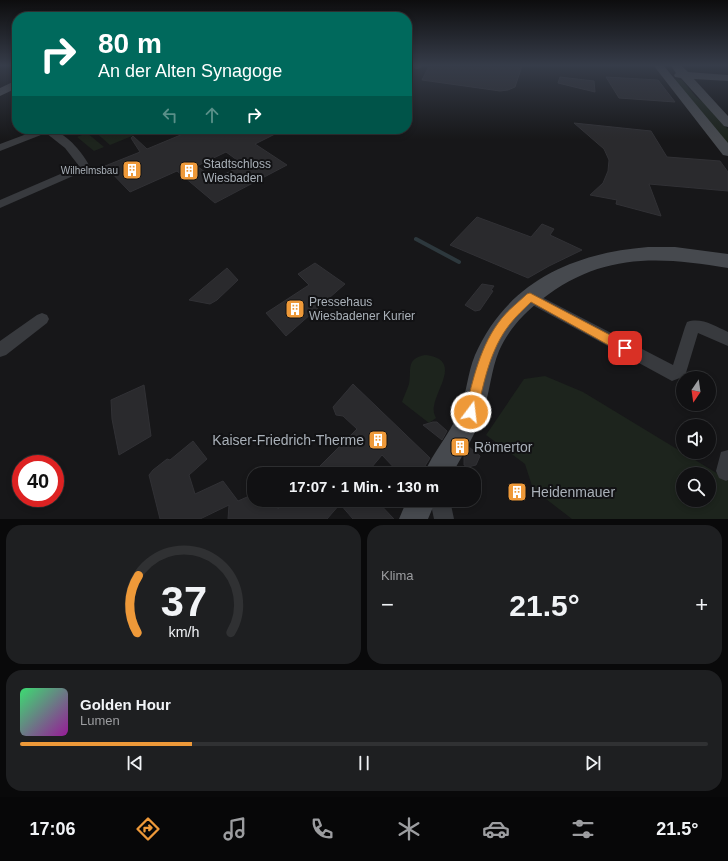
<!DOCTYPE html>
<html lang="de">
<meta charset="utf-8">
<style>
body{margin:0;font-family:Arial,sans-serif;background:#1e1f21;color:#f1f3f6;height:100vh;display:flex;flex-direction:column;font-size:15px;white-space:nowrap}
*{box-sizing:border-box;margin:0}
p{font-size:13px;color:#9c9da0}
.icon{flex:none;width:22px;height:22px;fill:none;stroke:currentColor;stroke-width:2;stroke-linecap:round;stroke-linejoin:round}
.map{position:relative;height:519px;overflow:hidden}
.details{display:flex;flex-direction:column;gap:6px;padding:6px;background:#09090a;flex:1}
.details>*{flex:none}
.guide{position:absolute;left:12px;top:12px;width:400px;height:122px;border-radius:16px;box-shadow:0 2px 6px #0003,0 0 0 1px #303133;background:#00695c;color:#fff;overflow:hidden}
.needle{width:26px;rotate:193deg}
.controls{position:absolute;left:676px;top:371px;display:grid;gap:8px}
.controls a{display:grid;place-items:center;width:40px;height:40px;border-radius:50%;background:#111113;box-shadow:0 2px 6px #0003,0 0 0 1px #303133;font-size:20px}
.speed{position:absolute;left:12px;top:455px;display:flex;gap:8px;font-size:20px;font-weight:700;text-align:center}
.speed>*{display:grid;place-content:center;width:52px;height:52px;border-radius:50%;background:#111113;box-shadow:0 2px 6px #0003,0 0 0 1px #303133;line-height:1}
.speed .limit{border:6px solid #d22;background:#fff;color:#111}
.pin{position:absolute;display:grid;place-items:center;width:34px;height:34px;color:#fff;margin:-17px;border-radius:8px;box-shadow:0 2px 6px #0006}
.me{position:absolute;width:44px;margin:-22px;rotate:15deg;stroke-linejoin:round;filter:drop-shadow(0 0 3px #0008)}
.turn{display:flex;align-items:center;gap:14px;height:84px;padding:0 20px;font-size:18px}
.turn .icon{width:52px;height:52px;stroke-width:2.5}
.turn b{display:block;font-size:28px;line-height:34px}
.lanes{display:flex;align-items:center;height:38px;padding:0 20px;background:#0003;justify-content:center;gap:20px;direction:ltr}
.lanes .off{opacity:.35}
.big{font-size:30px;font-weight:700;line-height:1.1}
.details .card{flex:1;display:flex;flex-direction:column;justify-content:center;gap:6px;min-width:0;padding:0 14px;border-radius:16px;background:#1e1f21}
.details .dial{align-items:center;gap:0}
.dial svg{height:104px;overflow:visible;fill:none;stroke:#303133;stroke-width:7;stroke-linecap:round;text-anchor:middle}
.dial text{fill:#f1f3f6;stroke:none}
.song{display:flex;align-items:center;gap:12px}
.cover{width:48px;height:48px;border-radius:6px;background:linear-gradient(135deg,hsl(140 70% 55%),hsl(300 70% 35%))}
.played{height:4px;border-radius:2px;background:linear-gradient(90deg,#ee9939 25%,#303133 25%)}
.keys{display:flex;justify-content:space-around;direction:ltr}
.heat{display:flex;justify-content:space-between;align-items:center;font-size:22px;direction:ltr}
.details .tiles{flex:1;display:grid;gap:6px;grid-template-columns:1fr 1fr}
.card:last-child{grid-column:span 2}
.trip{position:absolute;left:247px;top:467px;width:234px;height:40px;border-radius:16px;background:#111113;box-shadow:0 2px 6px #0003,0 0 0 1px #303133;font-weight:700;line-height:40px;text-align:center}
.dock{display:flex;height:64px;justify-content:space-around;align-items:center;background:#070708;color:#9c9da0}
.dock .icon{width:28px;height:28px}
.dock .current{color:#ee9939}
.dock b{font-size:18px;color:#f1f3f6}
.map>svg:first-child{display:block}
</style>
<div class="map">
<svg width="728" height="519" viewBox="0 0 728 519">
<rect width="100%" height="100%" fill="#171719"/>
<path fill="#1d241d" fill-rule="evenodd" d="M673,79L682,80L696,97L709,106L728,129V145Z
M99,129H149L110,145L94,131Z
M87,133L104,147L94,151L77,137Z
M425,355C462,359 437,387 434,406C433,410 434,414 436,418L429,423L402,402C404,396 407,390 409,384C412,370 405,359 425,355Z
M545,376L583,392L728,480V519H572L533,489L525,464L486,435L524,379ZM683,474H709V500H683Z"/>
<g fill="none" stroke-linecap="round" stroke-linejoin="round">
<path stroke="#2d383d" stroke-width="4" d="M416,239L459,262"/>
</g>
<path fill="#2a2a2d" stroke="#313135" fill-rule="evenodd" d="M429,66H522L515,87L508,90L500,91L422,80Z
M560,77L594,81L595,92L558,83Z
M606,77L658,80L675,102L619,98Z
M574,123L651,131L667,157L720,161L728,172V191L649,184L661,216L616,204L617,200L590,195L603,183L608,171L609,160L604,149Z
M195,129H265L275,134L255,144L287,165L215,203L177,171L130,192L105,166L140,152L131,138L133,136L147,149ZM226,152L244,165L214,179L197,166Z
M477,217L531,237L542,224L554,229L550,235L582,250L549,266L528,278L450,245Z
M315,263L345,284L286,336L266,313L309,285L298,274Z
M227,268L238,280L217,300L210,304L189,300Z
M482,284L494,286L491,290L493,291L480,310L475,311L465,305Z
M353,384L430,458L420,474H400L382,455L366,474H312L357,429L343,416L336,415L333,407Z
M144,385L151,436L119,455L112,419L111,400Z
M433,422H437L447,431L442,440L423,425Z
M193,441L207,459L189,475L195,494L223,481L238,501L254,494V500H272L278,509L287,500H376L394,519H353L340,504L327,519H228L229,505L200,519H160L149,475L153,470L167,459L170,460Z
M469,447L480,456L476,465L468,467L464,465V456Z"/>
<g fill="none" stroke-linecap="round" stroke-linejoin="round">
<path fill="#383a3e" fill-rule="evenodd" d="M414,66H422V67L418,69H415Z
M40,129C44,129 49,128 53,130C68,135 83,153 90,167L89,169L0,208V200L79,166L65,148L46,133L0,151V144Z
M530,291L673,365L685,327L687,322C701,317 715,326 728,332V346L698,333L685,376L672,381L525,301L523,297L525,293Z
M42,313L47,315L49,319L47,323L6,355L0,357V341L37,315Z
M728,450V480L726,481L719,478L716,471L721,452Z
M430,500H450L454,519H434Z"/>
<path fill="#46494e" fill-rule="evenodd" d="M654,66H664L728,143V156L723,155Z
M671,66H682L688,72L728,75V81L694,79L728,116V127L724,126L681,78L675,77L674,75L676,73Z
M17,80V88L0,96V88Z
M648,247H675L728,254V268C658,256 600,253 541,300C524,313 508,330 499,351C491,370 490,392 483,412C476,434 463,454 452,474H424C433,452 449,435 458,414C467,395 467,374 475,355C507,282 573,253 648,247Z
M407,500H436L428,519H399Z"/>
</g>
<linearGradient id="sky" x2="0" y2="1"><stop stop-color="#0d0d0e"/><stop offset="0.47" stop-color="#363c49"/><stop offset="1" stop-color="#363c49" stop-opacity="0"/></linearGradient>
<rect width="728" height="139" fill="url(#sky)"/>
<path fill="#ee9939" stroke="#9b6325" d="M530,293L629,345L630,348L629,352L625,353L621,352L531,302C524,309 516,316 510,324C490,349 484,382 477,412L475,417L471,418L467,417L465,412C473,380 480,345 502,318C509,309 519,302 527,294Z"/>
<defs>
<symbol id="building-square" viewBox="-11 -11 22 22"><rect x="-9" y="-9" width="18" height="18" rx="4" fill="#ee9939" stroke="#121214"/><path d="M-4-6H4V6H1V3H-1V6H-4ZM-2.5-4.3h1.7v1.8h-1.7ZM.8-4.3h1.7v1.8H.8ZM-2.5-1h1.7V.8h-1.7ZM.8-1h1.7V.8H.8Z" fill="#fff"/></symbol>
</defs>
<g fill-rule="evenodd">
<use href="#building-square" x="121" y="159" width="22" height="22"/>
<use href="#building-square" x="178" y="160" width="22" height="22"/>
<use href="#building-square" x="284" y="298" width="22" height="22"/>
<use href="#building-square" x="367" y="429" width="22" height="22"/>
<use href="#building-square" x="449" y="436" width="22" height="22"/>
<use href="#building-square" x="506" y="481" width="22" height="22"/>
</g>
<g text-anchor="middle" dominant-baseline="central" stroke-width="4" stroke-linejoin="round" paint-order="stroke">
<g font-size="10" fill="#a9b0b8" stroke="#121214" text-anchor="end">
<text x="118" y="170">Wilhelmsbau</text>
</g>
<g font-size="12" fill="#a9b0b8" stroke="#121214" text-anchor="start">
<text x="203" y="164">Stadtschloss<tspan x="203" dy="14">Wiesbaden</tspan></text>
<text x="309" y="302">Pressehaus<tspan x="309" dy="14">Wiesbadener Kurier</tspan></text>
</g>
<g font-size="14" fill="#a9b0b8" stroke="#121214" text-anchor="start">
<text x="364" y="440" text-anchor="end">Kaiser-Friedrich-Therme</text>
<text x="474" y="447">Römertor</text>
<text x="531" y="492">Heidenmauer</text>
</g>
</g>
</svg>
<div class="controls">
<a><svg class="needle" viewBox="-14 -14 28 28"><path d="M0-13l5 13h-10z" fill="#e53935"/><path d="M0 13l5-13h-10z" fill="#9c9da0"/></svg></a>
<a><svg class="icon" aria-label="sound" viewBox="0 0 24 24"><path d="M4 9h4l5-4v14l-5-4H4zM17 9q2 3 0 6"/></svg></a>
<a><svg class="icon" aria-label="search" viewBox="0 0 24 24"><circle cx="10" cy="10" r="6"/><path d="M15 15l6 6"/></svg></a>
</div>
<div class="speed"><div class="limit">40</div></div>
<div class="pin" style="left:625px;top:348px;background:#d93025"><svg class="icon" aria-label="arrive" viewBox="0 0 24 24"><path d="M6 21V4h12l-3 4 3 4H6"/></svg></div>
<svg class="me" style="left:471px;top:412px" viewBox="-20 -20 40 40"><circle r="17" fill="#ee9939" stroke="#fff" stroke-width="3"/><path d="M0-11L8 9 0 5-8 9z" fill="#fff"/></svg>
<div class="trip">17:07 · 1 Min. · 130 m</div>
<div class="guide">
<div class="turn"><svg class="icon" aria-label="right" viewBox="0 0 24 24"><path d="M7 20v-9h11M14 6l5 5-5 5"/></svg><div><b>80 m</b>An der Alten Synagoge</div></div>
<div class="lanes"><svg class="icon off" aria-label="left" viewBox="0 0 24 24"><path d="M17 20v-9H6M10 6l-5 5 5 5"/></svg><svg class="icon off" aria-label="ahead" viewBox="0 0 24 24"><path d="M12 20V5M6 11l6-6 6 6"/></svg><svg class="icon" aria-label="right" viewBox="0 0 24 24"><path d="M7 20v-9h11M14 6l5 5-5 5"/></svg></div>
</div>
</div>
<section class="details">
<div class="tiles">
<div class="card dial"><svg viewBox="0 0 100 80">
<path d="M14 69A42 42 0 1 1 86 69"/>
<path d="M14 69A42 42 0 0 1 15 25" stroke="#ee9939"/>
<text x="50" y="56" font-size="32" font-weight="700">37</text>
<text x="50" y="72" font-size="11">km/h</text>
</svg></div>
<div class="card"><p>Klima</p>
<div class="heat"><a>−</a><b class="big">21.5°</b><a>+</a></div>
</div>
<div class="card">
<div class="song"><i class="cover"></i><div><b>Golden Hour</b><p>Lumen</p></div></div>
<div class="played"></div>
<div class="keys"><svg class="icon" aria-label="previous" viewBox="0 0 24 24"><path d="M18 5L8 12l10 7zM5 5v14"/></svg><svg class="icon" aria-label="pause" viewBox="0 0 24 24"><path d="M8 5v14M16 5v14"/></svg><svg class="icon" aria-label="next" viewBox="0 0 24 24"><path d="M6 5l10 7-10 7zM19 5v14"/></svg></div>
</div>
</div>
</section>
<nav class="dock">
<b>17:06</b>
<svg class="icon current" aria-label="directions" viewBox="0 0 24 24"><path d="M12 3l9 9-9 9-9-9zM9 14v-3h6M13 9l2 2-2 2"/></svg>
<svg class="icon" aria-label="music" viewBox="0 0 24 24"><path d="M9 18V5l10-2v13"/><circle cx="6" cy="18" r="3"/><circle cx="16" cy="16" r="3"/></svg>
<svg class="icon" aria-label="phone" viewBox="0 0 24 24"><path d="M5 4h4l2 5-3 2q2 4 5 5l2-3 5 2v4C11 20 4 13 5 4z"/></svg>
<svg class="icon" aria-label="climate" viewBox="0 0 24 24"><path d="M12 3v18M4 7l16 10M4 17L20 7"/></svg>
<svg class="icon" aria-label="car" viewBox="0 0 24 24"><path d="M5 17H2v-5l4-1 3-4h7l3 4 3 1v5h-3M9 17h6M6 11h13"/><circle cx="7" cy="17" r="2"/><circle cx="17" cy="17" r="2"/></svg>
<svg class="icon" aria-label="filters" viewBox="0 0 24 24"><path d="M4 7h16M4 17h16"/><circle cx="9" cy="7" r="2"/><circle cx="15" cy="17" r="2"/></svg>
<b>21.5°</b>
</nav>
